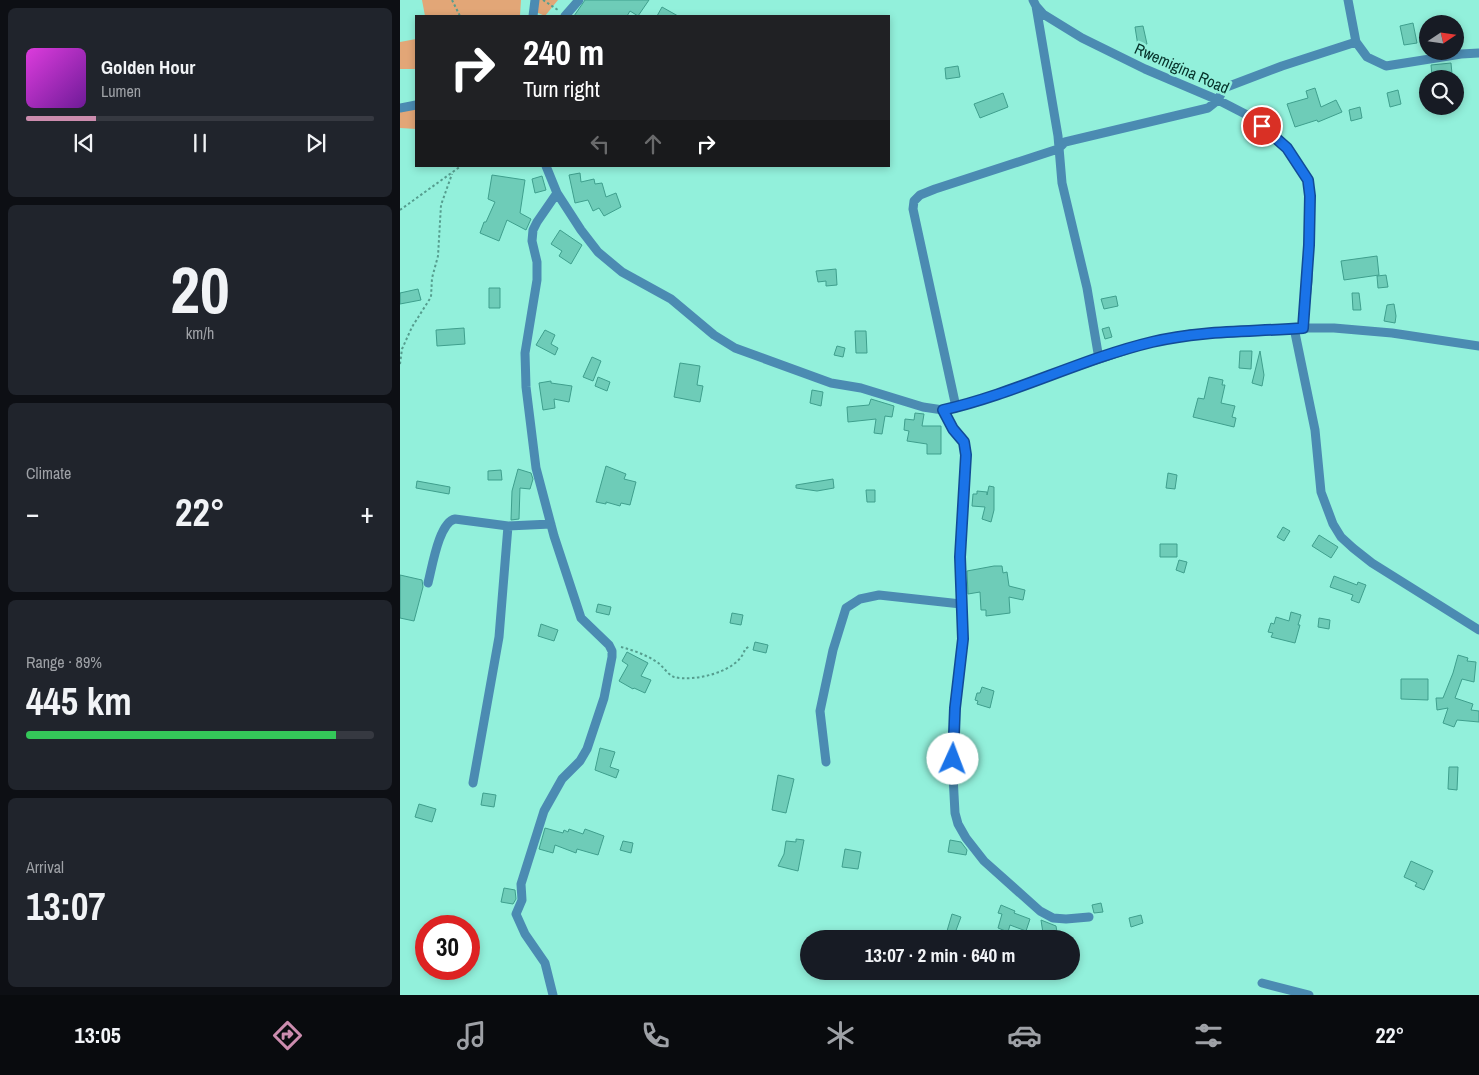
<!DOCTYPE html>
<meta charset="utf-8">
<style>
body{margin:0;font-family:"Archivo Narrow",sans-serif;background:#20242c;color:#f1f3f6;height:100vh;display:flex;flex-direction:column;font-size:19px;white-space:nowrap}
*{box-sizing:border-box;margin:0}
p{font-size:16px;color:#9ea1a6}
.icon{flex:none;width:28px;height:28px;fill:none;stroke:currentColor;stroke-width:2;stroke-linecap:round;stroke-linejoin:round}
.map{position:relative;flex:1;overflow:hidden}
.details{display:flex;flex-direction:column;gap:8px;padding:8px;background:#0d0f14;width:400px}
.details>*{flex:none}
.guide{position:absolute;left:15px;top:15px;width:475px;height:152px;border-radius:0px;box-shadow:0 2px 8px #0003;background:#202124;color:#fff;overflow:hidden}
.needle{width:32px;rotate:77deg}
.tools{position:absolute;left:1019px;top:15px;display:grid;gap:10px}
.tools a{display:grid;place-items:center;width:45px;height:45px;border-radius:50%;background:#171b24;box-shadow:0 2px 8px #0003;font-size:25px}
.speed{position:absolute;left:15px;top:915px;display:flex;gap:10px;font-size:25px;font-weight:700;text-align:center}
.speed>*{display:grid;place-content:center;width:65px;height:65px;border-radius:50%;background:#171b24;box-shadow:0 2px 8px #0003;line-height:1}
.speed .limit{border:8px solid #d22;background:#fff;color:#111}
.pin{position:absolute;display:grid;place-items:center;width:42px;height:42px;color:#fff;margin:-21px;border:2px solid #fff;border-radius:50%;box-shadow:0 1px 5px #0007}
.me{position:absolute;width:55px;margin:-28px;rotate:2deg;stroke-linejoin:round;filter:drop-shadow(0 0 4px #0008)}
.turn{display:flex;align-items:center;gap:18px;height:105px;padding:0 25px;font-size:22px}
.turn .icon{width:65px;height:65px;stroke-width:2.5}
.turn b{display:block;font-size:35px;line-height:42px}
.lanes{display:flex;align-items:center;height:48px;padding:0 25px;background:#0003;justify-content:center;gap:25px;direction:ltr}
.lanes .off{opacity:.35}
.big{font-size:38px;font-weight:800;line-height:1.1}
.details .tile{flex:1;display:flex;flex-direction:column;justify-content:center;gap:8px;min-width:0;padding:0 18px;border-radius:8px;background:#20242c}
.details .dial{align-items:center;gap:0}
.dial b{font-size:65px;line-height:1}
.song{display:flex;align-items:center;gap:15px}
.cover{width:60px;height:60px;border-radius:8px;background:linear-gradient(135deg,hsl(300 70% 55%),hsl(280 70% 35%))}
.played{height:5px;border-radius:2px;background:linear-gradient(90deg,#cc8cae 20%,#363941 20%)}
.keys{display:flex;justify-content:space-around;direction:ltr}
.heat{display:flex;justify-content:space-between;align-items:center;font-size:28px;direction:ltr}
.charge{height:8px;border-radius:4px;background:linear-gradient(90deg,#34c759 89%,#363941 0)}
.trip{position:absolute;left:400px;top:930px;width:280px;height:50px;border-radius:25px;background:#171b24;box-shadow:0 2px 8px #0003;font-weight:800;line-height:50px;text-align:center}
.tabs{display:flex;height:80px;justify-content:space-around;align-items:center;background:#090b0e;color:#9ea1a6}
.tabs .icon{width:35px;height:35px}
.tabs .on{color:#cc8cae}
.tabs b{font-size:22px;color:#f1f3f6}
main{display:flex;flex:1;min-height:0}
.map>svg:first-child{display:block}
</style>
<main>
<section class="details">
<div class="tile">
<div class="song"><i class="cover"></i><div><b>Golden Hour</b><p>Lumen</p></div></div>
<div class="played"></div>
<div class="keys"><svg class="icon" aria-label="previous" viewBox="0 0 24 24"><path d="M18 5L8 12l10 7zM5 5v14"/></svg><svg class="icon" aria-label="pause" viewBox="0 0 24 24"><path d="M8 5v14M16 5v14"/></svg><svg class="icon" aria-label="next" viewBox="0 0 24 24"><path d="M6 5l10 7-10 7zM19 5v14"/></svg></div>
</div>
<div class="tile dial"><b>20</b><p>km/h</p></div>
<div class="tile"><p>Climate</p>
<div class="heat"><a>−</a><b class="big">22°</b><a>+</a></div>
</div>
<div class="tile"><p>Range · 89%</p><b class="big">445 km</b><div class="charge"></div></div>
<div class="tile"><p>Arrival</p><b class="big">13:07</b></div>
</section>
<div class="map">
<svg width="1079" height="995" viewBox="0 0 1079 995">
<rect width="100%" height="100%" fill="#92f0db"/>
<path fill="#e2a677" d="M22,0H121L120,16H25Z
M134,0H158L145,16L136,12Z
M16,39V69H0V42Z
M16,102V129L0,128V105Z"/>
<path fill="#6eccb8" stroke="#3f9f8d" d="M185,0H249L238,16L230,11L227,16H174Z
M262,7L278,16H257Z
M1013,23L1017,43L1004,45L1000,26Z
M743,26L747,44L738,46L735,27Z
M1051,63L1052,74L1032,76L1031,65Z
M558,66L560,77L546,79L545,68Z
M915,88L921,107L936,100L942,112L918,122L917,120L895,127L887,104L908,98L906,91Z
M998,90L1001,104L990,107L987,93Z
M603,93L608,107L580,118L574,104Z
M960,107L962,118L951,121L949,110Z
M180,173L181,182L194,179L195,184L202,183L206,197L216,193L221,207L204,216L199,208L193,211L188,200L175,203L169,175Z
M92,175L125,180L120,213L131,219L126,230L107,220L99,241L80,233L84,222H86L95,202L88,199Z
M142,176L146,190L135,193L132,179Z
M160,230L182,245L171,264L159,256L162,251L151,244Z
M977,256L979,275L944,280L941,261Z
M436,269L437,285L426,286V281L418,282L416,271Z
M986,275L988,287L978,288L977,276Z
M89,288H100V308H89Z
M18,289L21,300L0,304V293Z
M952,293H959L961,310H953Z
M716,296L718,306L704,309L701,299Z
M994,304L996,316L995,323L984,321L987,305Z
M709,327L712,337L705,339L702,329Z
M64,328L65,344L37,346L36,330Z
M145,330L155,335L151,344L158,348L155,355L136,345Z
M455,331H466L467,353H456Z
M437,346L445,348L443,357L434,355Z
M840,351H852L851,369L839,368Z
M860,351L864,375L862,386L852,383Z
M192,357L201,361L193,381L183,377Z
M280,363L300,366L297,385L303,386L300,402L274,397Z
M198,377L210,382L207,391L195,386Z
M809,377L823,380L822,385H825L821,403L835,406L832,417L836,418L834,427L793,417L798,398L804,399Z
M151,381V383L172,386L169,402L154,399L155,408L143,410L139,383Z
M412,390L423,392L421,406L410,403Z
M471,399L494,406L492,417L485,416L482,434L474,433L476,419L448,422L447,407L469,405Z
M515,413L524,414L522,426H541V454H527V444L507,441L509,431L504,430L505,419L514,420Z
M206,466L226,474L224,479L236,482L230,505L221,503L220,506L206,502V504L196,502Z
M118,469L131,473L133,479L130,489L120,488L119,519L111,520L112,491Z
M101,470L102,480H88V471Z
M768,473L777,475L775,489L766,488Z
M433,479L434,488L417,491L396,488V485Z
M17,481L50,487L49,494L16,488Z
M589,486L594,487V510L591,522L582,519L585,507L572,506L573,494H577V491L587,492V495Z
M466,490H475V502H467Z
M883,527L890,531L884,541L877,537Z
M919,535L938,547L931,558L912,546Z
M760,544H777V557H760Z
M779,560L787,562L784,573L776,570Z
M594,566H602L603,573L607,572L609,586L625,590L623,600L609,597L610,613L586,616V610H581L580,592L568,594L567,571Z
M0,575L22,580L23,587L14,621L0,618Z
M934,576L957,585L958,582L966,585L959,603L951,600L953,595L930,587Z
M198,604L211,607L209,615L196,612Z
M891,612L901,615L898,625H900L895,643L871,637L873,633L868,632L871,623L874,624L876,617L889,621Z
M332,613L343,615L341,625L330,623Z
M919,618L930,620L929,629L918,627Z
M141,624L158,630L154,641L138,636Z
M355,642L368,645L366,653L353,650Z
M227,652L248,663L241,676L251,680L245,693L234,688L233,689L219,681L228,665L222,661Z
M1058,655L1068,658L1067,661L1076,662L1074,682L1062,679L1055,698L1073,704L1071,710L1079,711V722L1057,720L1054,727L1043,723L1048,708L1037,710L1036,698H1043L1053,673Z
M1001,679H1028V700L1001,699Z
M582,687L594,691L590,708L577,704L578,701L575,700L577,693H580Z
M200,748L215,752L210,767L219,770L216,778L195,770Z
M1049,767H1058L1057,790L1048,789Z
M378,775L394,779L386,813L372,810Z
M83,793L96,795L94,807L81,805Z
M19,804L36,809L32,822L15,817Z
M145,828L163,833L164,830L168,832L169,829L183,834L185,829L204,836L198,855L177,849L176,853L155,845L153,853L139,849Z
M396,839L404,840L398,871L378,866L384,854L386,841L396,842Z
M550,840L561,842L567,850L566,855L548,852Z
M223,841L233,843L231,853L220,850Z
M445,849L461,852L458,869L442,867Z
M1011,861L1033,871L1024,890L1015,886L1017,883L1004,877Z
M104,888L115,890L116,899L113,904L101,902Z
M701,903L703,912L694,913L692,905Z
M601,905L615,911L614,913L630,919L626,931L610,925L608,932L598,928L602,914L598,913Z
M552,914L561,917L555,933L547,931Z
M741,915L743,923L731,927L729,918Z
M641,920L656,926L657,932L643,933Z"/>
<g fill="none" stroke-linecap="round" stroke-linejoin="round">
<path stroke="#559d8e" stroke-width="2" stroke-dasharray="2.5 2.5" stroke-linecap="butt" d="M52,0L60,16
M143,0L158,10
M0,210L61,166
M0,364L2,349L12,327L31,297L32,278L38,256L41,205L52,174
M221,647C233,650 246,655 257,662C263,666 267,674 274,677C294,682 339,672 345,649L350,646"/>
<path stroke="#4b8bb2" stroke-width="9" d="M633,0L636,6L643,14L682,38L745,69L818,100L851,117L887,148L908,180L910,196L908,281L903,328
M948,0L956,42
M636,6L658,136L662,183L687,288L699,359
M133,16L135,0
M165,16L179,0
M0,108L16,105
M146,166L157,193L181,230L198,252L222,272L271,299L314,335L335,348L431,383L461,388L523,407L543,410L568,404L641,378L751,342L791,334L903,328H934L992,333L1079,346
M894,328L915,430L921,492L933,524L941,537L953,548L972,563L1079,630
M556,407L513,209L514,201L520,195L535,189L658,149L665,142L808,108L818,100L824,88L882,66L956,42L967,57L986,66L1061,54L1079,53
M28,583C32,568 39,522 55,519L108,526
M561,604L563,639L555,707L553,776L555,813L558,824L566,838L584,861L640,911L653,918L666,919L689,917
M426,762L420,711L433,650L446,608L460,599L479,595L561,604L562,593L560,557L566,455L564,442L553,429L543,410
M73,783L99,637L108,526L151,524
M862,983L909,995
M153,995L145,963L125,934L116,914L122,900L121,884L144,811L162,779L180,761L187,749L204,698L212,657V651L209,645L181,618L154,536L136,468L126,387L125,353L137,280V262L132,241L133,230L137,222L157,193"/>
</g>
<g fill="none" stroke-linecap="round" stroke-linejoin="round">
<defs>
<path id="route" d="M553,759L555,708L563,639L560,557L566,455L564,442L553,429L543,410C614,394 681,359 752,342C802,330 853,332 903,328L909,245L910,196L908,180L887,148L862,126"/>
</defs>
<use href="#route" stroke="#114b97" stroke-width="12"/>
<use href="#route" stroke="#1a73e8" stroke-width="9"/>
</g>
<g text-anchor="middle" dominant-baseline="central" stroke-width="5" stroke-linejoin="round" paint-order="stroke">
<g font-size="16" fill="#053029" stroke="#92f0db">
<text transform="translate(782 68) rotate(24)">Rwemigina Road</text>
</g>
</g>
</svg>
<div class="tools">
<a><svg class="needle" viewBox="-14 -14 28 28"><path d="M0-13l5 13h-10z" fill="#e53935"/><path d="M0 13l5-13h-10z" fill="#9ea1a6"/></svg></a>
<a><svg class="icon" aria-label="search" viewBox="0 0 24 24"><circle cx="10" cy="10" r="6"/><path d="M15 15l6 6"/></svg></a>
</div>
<div class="speed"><div class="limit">30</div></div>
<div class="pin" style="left:862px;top:126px;background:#d93025"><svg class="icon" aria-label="arrive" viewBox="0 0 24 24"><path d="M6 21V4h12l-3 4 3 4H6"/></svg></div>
<svg class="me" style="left:553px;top:759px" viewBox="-20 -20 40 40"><circle r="19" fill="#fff"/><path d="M0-13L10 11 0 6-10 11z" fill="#1a73e8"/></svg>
<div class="trip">13:07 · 2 min · 640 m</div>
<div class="guide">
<div class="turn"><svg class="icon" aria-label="right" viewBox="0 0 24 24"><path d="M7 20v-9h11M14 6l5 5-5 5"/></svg><div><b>240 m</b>Turn right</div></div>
<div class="lanes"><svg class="icon off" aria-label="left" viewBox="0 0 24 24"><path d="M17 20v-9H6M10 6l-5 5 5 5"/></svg><svg class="icon off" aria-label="ahead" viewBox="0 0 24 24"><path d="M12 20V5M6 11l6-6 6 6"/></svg><svg class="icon" aria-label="right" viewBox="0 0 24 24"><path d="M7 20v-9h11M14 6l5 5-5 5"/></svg></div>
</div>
</div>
</main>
<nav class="tabs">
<b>13:05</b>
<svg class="icon on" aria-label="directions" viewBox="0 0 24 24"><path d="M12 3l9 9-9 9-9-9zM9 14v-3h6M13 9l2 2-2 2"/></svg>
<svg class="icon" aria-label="music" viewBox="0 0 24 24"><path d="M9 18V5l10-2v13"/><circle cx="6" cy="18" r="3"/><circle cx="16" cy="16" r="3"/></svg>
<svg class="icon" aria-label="phone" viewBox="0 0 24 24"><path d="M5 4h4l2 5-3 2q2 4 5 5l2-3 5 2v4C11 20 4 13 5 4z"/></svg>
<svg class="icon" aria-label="climate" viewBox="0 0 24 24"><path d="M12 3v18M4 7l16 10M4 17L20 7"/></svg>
<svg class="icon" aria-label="car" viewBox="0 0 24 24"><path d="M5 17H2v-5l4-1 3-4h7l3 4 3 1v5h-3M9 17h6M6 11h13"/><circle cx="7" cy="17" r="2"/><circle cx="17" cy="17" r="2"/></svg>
<svg class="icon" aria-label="filters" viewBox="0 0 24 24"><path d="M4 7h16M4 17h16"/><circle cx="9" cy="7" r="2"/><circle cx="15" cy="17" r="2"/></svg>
<b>22°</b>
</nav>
